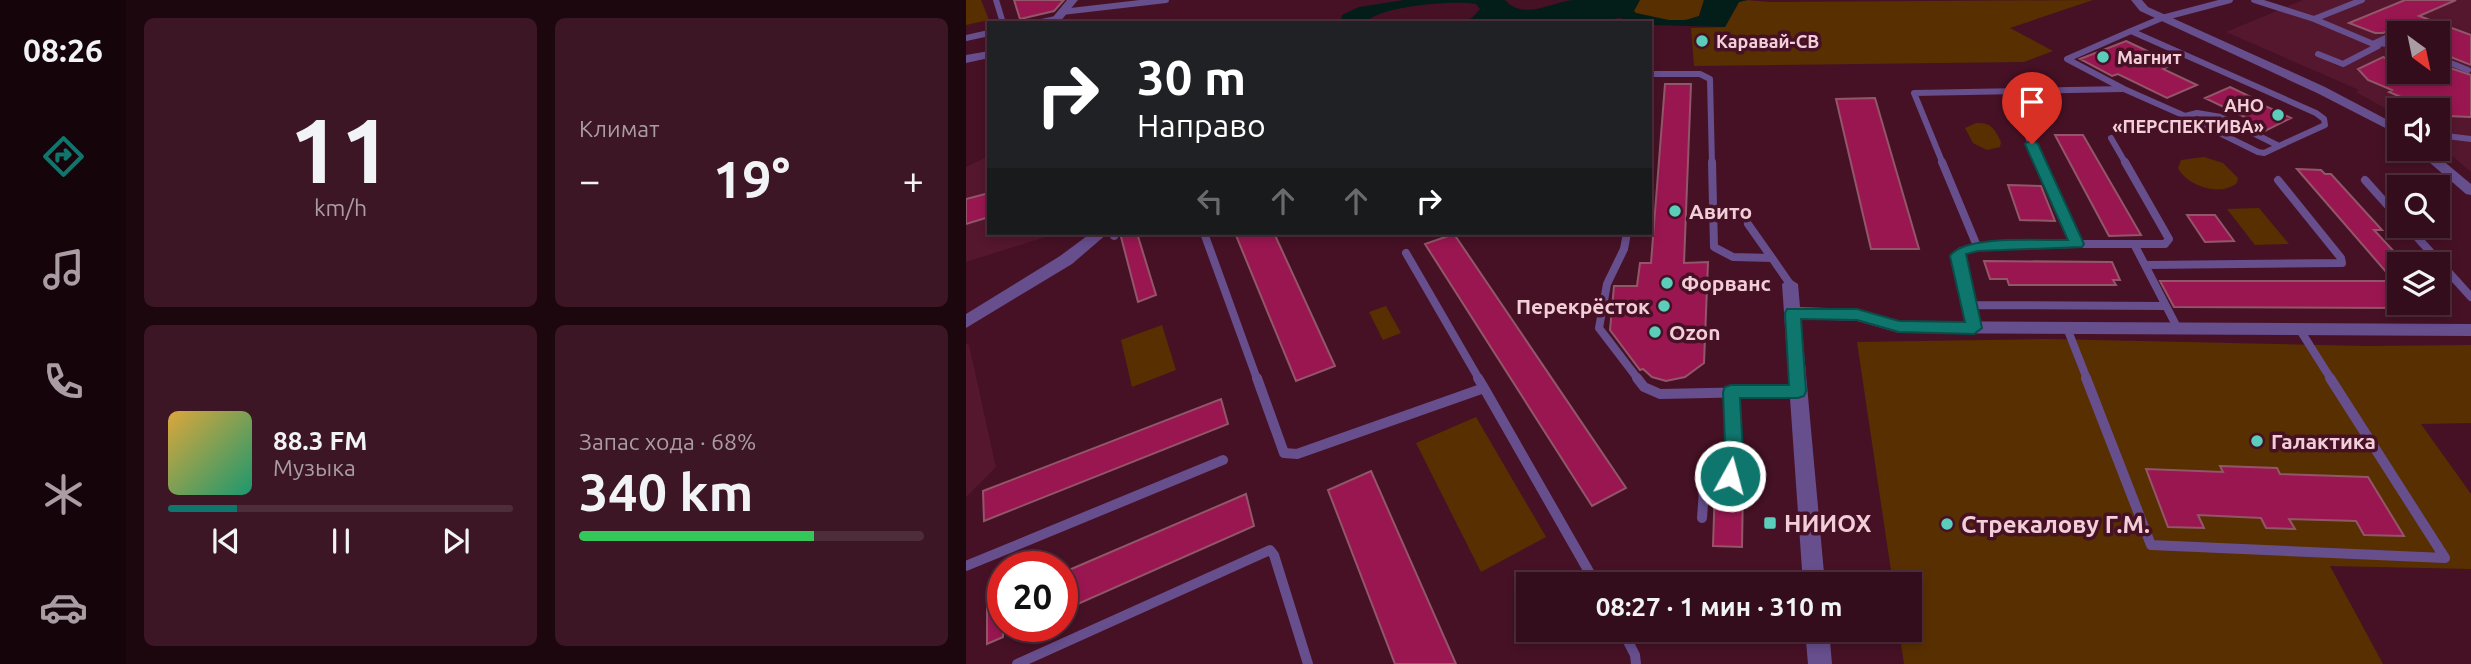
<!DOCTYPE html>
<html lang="ru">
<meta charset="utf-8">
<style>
body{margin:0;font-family:Ubuntu,sans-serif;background:#3c1625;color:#f1f3f6;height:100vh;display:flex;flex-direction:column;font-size:26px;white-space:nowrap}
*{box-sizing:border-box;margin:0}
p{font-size:23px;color:#a99ca3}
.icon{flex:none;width:38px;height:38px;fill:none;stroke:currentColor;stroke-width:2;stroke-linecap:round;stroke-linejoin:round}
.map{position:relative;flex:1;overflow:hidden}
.side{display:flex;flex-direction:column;gap:18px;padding:18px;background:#1d070f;width:840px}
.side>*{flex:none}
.guide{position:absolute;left:21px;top:21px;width:665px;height:214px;border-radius:0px;box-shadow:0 4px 10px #0003,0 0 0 2px #4e2d3b;background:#202124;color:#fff;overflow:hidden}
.needle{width:46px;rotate:147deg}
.fabs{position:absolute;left:1421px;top:21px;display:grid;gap:14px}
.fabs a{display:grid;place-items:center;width:63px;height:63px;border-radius:0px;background:#340d1c;box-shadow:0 4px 10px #0003,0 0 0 2px #4e2d3b;font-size:35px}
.speed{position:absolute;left:21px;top:551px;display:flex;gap:14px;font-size:35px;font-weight:700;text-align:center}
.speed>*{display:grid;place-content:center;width:91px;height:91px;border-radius:50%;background:#340d1c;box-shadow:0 4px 10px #0003,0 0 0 2px #4e2d3b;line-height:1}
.speed .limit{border:10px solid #d22;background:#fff;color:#111}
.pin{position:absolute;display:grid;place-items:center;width:60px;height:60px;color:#fff;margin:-72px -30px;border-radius:50% 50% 50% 0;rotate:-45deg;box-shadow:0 0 7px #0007}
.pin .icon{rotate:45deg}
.me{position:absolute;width:77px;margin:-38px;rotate:7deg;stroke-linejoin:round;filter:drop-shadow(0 0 5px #0008)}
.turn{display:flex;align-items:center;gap:24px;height:147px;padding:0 35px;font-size:32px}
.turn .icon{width:91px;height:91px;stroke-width:2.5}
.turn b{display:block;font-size:49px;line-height:60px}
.lanes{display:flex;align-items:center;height:66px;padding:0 35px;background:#0003;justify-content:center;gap:35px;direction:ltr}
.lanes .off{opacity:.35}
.big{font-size:52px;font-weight:700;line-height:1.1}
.side .widget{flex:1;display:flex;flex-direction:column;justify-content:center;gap:10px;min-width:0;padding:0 24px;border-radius:10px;background:#3c1625}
.side .dial{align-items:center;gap:0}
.dial b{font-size:91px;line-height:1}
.song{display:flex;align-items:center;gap:21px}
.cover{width:84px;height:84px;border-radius:10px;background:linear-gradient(135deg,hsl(40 70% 55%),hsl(160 70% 35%))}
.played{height:7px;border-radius:4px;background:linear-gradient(90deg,#0f766e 20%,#4e2d3b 20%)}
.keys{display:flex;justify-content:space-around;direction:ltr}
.heat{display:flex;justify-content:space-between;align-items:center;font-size:38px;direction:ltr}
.charge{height:10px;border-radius:5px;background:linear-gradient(90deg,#34c759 68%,#4e2d3b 0)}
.side .tiles{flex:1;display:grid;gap:18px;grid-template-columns:repeat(2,1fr)}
.trip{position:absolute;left:550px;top:572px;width:406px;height:70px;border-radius:0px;background:#340d1c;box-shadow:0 4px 10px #0003,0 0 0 2px #4e2d3b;font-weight:700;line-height:70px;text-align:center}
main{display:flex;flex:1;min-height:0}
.menu{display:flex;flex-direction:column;width:126px;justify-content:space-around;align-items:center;background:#15050b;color:#a99ca3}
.menu .icon{width:49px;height:49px}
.menu .on{color:#0f766e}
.menu b{font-size:32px;color:#f1f3f6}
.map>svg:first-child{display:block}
</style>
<main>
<nav class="menu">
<b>08:26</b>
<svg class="icon on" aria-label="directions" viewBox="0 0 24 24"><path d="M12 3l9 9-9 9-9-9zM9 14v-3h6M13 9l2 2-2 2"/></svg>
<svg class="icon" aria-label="music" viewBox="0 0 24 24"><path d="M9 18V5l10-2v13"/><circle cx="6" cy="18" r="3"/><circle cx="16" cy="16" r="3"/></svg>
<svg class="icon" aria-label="phone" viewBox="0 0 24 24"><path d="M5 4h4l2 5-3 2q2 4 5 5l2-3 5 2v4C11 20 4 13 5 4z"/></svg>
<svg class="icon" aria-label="climate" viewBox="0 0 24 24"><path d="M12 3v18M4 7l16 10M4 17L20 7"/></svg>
<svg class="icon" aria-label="car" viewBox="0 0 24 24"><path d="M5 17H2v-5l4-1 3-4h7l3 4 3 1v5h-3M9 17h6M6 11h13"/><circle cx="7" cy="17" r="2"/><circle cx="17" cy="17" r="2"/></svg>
</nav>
<section class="side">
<div class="tiles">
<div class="widget dial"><b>11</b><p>km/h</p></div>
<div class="widget"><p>Климат</p>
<div class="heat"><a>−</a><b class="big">19°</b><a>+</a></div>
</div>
<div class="widget">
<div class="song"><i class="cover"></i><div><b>88.3 FM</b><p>Музыка</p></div></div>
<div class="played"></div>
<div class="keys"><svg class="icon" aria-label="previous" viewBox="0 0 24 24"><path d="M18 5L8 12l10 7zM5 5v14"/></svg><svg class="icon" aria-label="pause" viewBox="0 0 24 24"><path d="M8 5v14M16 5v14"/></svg><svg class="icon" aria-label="next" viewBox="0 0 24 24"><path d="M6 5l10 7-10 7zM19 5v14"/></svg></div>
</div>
<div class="widget"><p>Запас хода · 68%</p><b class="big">340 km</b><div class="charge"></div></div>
</div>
</section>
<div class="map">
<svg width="1505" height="664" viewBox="0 0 1505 664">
<rect width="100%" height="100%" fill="#461125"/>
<path fill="#54172e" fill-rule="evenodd" d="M1337,0H1505V172L1472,144V110H1433V116L1390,92L1393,90L1260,32ZM1433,33H1472V72H1433Z
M23,156V233H92L0,262V167Z
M0,343L3,345L30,467L0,497Z"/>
<path fill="#582f00" d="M0,0H15L23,20L0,25Z
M674,0H738L733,16C715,24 689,20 670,13L667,11Z
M780,0L803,2L1127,0L1044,28L1087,51L1058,62L728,66L725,28L759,27L773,2Z
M1010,123C1025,122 1029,129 1035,142L1034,147L1021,150L1007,143L999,128Z
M1238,157L1257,163L1272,178L1271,183C1255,197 1221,186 1212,168L1215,160Z
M1293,208L1323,244L1289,245L1261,209Z
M420,306L435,333L417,340L403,312Z
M196,325L210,370L166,387L155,340Z
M1081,339L1399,346L1505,345V423L1455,424L1505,494V569L1364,566L1417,664H938L933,630H943V584H927L891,342Z
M510,417L580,537L515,572L450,443Z"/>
<path fill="#031e19" d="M438,0H539C558,21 585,2 607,0C629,0 652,0 674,0L668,11L670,13L703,20H720L733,16L738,0H782L773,2L759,27L687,25L653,18L629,23H489L506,18L514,9L510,4C491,0 410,6 400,23H375L376,15L393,7Z"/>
<path fill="#9a1651" stroke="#925669" stroke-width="2" d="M48,0H98L88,11L54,19Z
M1439,0H1490L1453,16L1505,35V65L1472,52V33H1444L1452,27L1447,20L1417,33H1409L1383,23Z
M1160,41L1194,57L1187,60L1201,67L1197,69L1231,85L1201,98L1152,74L1146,76L1114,59Z
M1417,57L1433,64V72H1454L1472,79V64L1505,75V117L1480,116L1423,92L1426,90L1402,80L1392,69Z
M699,84H725L718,263L742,262L738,363L719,377L700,381L686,377L677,369L674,370L644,330L648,286H671L674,263H685Z
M1264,87L1283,96L1280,97L1325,118L1299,131L1281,122L1285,120L1239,98Z
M909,98L953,249H905L870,99Z
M1089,135H1117L1175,235L1143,236Z
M1331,169L1355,170L1359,174H1365L1416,230H1408L1433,257V308L1208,307L1194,281H1428Z
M1042,185L1075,186L1089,221L1054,220Z
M23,193V217L0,224V199Z
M1221,215H1249L1268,241L1239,242Z
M154,233H171L190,295L172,302Z
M269,233H308L369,366L330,381Z
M488,234L660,488L626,506L459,244Z
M1018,261L1146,262L1154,280H1147L1150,285H1043L1041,279H1024Z
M255,399L262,424L18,521L17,491Z
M1254,466L1311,468L1314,474L1402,477L1438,536L1398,535L1390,521L1323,519L1329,529L1300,528L1295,518L1232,515L1238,528L1202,527L1180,469L1257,472Z
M405,471L490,664H429L362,490Z
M749,486H777L776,547L747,546Z
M280,494L288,526L96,611V573Z
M37,598V637L21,644V605Z"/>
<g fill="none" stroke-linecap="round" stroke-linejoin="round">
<path stroke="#674e8d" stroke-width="6" d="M30,0L37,23
M1288,0L1348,19L1396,0
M96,12L200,0
M1348,19L1412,46L1377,64L1352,54
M71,23L90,19
M1165,31L1350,113L1358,119L1359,125L1313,146L1255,117L1231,113L1219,116L1158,89L1101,59Z
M1165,31L1196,18L1264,0
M0,38L23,33
M1409,43L1446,26
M1411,43L1433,45
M1472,58L1502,70
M684,74H734L744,79L746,164
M1219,116L1292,152L1298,153L1313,146
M1472,135L1505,139
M1062,137L1074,164
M1145,138L1160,164
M977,164L948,93L1157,89"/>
<path stroke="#674e8d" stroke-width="8" d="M746,162L748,247L767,257L806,258L824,284
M976,162L1011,246L995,251L991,256L1008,328
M1073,162L1111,244H1168
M1159,162L1203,239L1199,244H1168L1212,329
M1399,180L1433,218
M782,224L806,258
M1441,226L1505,297
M147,233L148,236
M238,233L291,379
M661,233L658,249L641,284L633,328L672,379
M1011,246L1111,244
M440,253L513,379
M1180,265L1376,263L1375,258L1312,180
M1002,305L1198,306
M1101,328L1121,379
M1334,330L1365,379"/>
<path stroke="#674e8d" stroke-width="10" d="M291,378L318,453L331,454L518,388L630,584
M512,378L518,388
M671,378L678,387L694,394L832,391
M1120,378L1185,545L1479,558L1364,378
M736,518L739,476L769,474L765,392
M0,566L257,460
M656,630L669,655L670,664
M51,664L304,550L308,555L342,664"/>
<path fill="#674e8d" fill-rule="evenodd" d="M101,0H112L93,23H82Z
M1165,0H1176L1182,7L1359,87L1433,126V135L1351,93L1174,11Z
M23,51V58L0,63V55Z
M1448,149H1463L1505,184V195L1500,194Z
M125,233H142L106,264L0,328V314L94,256Z
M824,279L832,284L834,307L891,309L933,321L1505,324V336L933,333L891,321L835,319L859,584H837L816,284Z
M839,630H863L866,664H842Z"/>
</g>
<path fill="#0f766e" stroke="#0a4d48" stroke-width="2" d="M1066,140L1072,144L1118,244L1116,247L1012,251L1000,254L1016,328L1008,334L933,332L891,320L835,319L840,391L838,396L832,398H774L778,472C774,482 767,485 758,482L755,476L760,469L757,392L759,387L765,385H823L819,313L821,309H891L933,321L999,322L984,256C999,234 1075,241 1102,240L1059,144Z"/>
<g fill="#5bcebb" stroke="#461125" stroke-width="2.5">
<circle cx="736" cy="41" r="7"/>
<circle cx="1137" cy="57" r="7"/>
<circle cx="1312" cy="115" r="7"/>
<circle cx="709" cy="211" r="7"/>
<circle cx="701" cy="283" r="7"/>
<circle cx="698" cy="306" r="7"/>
<circle cx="689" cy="332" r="7"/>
<circle cx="1291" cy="441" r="7"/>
<rect x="797" y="516" width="14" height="14" rx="3.5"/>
<circle cx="981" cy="524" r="7"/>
</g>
<g text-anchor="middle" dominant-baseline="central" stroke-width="7" stroke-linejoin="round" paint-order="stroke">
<g font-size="18" font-weight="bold" fill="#f2cfd8" stroke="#461125" text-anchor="start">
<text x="750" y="41">Каравай-СВ</text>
<text x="1151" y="57">Магнит</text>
<text x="1298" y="105" text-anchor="end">АНО<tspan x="1298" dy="21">«ПЕРСПЕКТИВА»</tspan></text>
</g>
<g font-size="21" font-weight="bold" fill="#f2cfd8" stroke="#461125" text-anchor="start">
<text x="723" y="211">Авито</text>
<text x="715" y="283">Форванс</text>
<text x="684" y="306" text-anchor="end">Перекрёсток</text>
<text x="703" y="332">Ozon</text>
<text x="1305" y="441">Галактика</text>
</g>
<g font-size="24" font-weight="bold" fill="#f2cfd8" stroke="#461125" text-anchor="start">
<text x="818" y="523">НИИОХ</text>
<text x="995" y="524">Стрекалову Г.М.</text>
</g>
</g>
</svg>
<div class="fabs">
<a><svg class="needle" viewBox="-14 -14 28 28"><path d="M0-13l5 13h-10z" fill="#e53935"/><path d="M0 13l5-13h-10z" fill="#a99ca3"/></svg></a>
<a><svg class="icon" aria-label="sound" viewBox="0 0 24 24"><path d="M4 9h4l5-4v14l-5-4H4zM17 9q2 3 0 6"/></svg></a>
<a><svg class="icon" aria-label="search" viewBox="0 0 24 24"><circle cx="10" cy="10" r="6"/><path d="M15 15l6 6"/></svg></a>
<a><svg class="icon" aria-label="layers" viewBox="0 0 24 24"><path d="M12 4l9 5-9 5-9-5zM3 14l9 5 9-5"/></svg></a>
</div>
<div class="speed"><div class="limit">20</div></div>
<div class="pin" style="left:1066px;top:144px;background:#d93025"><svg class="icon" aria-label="arrive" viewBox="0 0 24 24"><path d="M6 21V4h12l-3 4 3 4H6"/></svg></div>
<svg class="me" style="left:764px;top:476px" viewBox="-20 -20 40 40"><circle r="17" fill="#0f766e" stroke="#fff" stroke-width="3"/><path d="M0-11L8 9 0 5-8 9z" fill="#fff"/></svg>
<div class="trip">08:27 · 1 мин · 310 m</div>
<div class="guide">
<div class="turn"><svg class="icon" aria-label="right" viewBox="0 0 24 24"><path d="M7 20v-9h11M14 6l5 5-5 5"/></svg><div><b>30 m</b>Направо</div></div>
<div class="lanes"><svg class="icon off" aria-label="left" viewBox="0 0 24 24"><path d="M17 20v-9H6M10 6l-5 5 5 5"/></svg><svg class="icon off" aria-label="ahead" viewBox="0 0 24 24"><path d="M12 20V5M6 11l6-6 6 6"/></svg><svg class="icon off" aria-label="ahead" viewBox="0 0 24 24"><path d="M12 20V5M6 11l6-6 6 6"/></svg><svg class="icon" aria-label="right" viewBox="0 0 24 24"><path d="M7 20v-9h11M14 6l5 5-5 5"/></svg></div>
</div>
</div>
</main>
